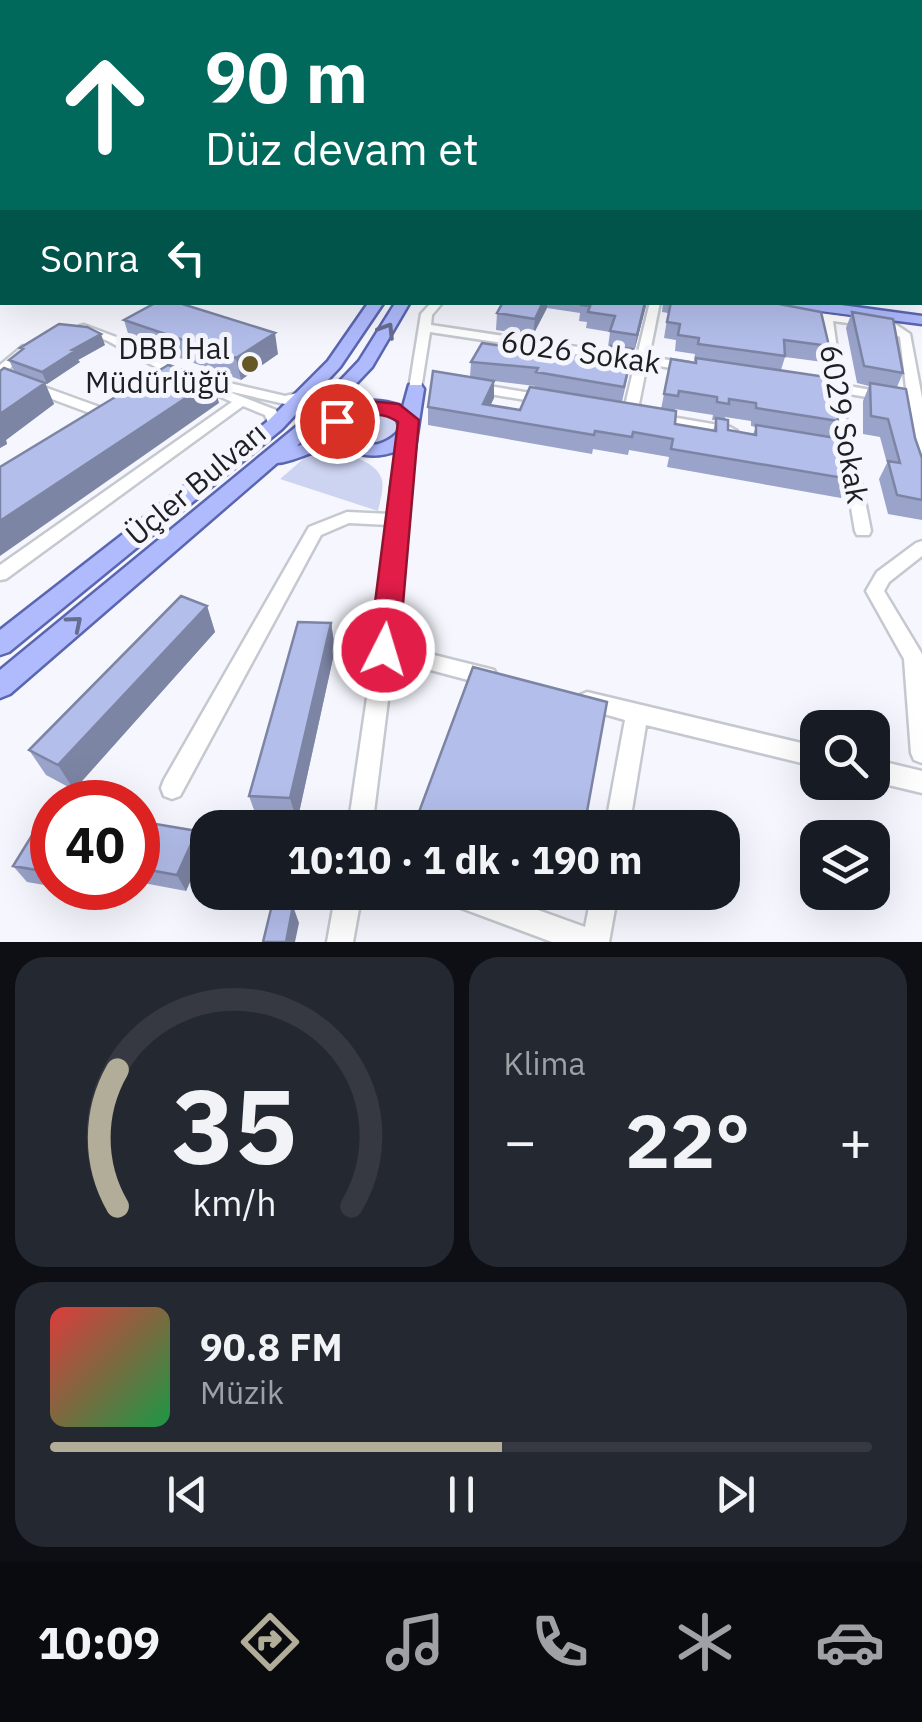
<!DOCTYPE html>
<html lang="tr">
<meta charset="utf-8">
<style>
body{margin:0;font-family:"IBM Plex Sans",sans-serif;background:#242831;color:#f1f3f6;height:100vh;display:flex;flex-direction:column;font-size:38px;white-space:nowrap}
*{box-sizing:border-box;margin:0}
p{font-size:32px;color:#9ea1a6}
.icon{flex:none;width:55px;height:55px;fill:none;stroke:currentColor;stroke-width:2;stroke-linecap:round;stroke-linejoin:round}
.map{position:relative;height:942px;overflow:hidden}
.sheet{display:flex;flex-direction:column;gap:15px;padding:15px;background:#0d0f14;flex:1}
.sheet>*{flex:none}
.guide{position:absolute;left:0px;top:0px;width:922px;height:305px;box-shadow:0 10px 40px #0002;background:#00695c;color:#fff;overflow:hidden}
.tools{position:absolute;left:800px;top:710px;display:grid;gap:20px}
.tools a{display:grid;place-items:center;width:90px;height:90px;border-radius:20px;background:#171b24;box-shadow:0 10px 40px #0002;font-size:50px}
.speed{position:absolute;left:30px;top:780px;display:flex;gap:20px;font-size:50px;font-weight:700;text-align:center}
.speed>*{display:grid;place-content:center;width:130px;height:130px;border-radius:50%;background:#171b24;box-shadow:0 10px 40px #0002;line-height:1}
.speed .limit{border:15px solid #d22;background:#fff;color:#111}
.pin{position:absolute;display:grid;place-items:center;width:85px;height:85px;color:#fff;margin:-42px;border:5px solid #fff;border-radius:50%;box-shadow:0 2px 10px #0007}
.me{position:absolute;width:110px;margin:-55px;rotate:5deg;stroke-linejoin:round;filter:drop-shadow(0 0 8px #0008)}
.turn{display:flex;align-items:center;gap:35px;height:210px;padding:0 40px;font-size:45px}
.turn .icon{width:130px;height:130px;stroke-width:2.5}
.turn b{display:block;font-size:70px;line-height:85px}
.then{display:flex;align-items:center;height:95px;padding:0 40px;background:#0003;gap:20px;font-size:38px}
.big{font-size:75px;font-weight:700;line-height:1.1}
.sheet .widget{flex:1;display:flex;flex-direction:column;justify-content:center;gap:15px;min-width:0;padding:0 35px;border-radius:30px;background:#242831}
.sheet .dial{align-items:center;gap:0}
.dial svg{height:260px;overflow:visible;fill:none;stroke:#363941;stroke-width:7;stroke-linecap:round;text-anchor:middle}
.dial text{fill:#f1f3f6;stroke:none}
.song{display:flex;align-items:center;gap:30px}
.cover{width:120px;height:120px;border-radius:15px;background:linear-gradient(135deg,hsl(0 70% 55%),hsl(140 70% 35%))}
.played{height:10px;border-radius:5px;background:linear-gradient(90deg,#b2ad98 55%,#363941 55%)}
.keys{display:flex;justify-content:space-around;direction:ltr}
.heat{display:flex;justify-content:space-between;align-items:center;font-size:55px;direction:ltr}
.sheet .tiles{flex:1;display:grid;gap:15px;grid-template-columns:1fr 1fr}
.widget:last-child{grid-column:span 2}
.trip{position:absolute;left:190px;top:810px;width:550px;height:100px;border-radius:30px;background:#171b24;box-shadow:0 10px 40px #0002;font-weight:700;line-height:100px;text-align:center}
.menu{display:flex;height:160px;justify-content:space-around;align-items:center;background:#090b0e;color:#9ea1a6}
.menu .icon{width:70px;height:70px}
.menu .active{color:#b2ad98}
.menu b{font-size:45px;color:#f1f3f6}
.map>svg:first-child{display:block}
</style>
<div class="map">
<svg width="922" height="942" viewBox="0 0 922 942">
<rect width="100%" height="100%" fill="#f6f7fe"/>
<path fill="#cdd4f2" d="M382,412L397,418L401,428C387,447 364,450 345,436L344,426L354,416Z
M328,452C344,453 374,460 381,477C385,486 380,501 378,511L280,479L310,453Z"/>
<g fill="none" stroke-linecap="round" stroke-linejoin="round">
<defs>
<path id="minor" d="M920,190H922V195H920Z
M0,208H2V213L0,214Z
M920,229H922V235H920Z
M920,244L922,245V254L920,253Z
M432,302H443L432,315L431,325L637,356L650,302H660L649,357L689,363L695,367L689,371L647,364L637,414L630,418L623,414L635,363L430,332L421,389L415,393L409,389L421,314Z
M819,313L894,323L910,334L922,398V462L915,457L908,404L843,393L850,450L857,460L871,531L869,535H857L855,531L843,460L836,450L829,391L811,388L810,385L816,381L829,383L822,320L813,316ZM833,321L878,327L900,337L907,396L842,385Z
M84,325L116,337L186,375L184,378H176L108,341L80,330V326Z
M23,346L29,350L11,367L4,380L0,381V365Z
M212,379L285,396L306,391L313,395L311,398L285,404L224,390L276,410L282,425L275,429L270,428L265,415L243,406L6,579L0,580V565L232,402L195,385L196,382H206Z
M33,383L105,409L107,412L100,416L95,415L28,390L27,387Z
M477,384L543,395L550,399L543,403L472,391L471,388L472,385Z
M654,414L730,427L737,431L730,435L649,421L647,418L649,415Z
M401,483L409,488L394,645L494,670L497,676L494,682L487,685L393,660L372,828H348L374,650L389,525L349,523L321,535L180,796L172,799L164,796L161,788L164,780L309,527L347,512L390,514L393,488Z
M922,541V556L889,582L884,591L922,654V763L914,760L911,753L904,659L866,591L877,572L916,543Z
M587,692L818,747V767L646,725L629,828H605L625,720L580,707L577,701L580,695Z
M872,759L922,771V793L872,781Z
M336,892H362L353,942H327Z
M438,892H488L585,927L592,892H618L609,942H552L442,901Z"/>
<path id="major" d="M0,195H2V202H0Z
M920,294H922V302H920Z
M369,302H384L340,367L282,429L9,652L0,655V630L268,421L328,361Z
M396,302H410L372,367L297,446L327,439L324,428C344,400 371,395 403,407L409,385H421L424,389L408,493L401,495L391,488L397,451C364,463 352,447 324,450C308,452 293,462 277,463L10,694L0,698V670L297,426L359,361ZM384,412L397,419L400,430C385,447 366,449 346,439L342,428L350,418Z
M774,302H819L922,316V324L781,306Z"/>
</defs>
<use href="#minor" stroke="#c6c8d0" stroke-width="5"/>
<use href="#major" stroke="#5b66b1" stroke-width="5"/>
<use href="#minor" fill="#fff" fill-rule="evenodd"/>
<use href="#major" fill="#b0bbfe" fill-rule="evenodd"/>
</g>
<path fill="#9aa3ca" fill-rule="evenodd" d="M503,302H647L634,352H633L622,402L661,409L671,359L695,363L696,361H694L695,354L675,351L676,340L664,338L668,313L662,312L663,302H769L829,346L823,362L785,357L781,370L838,421L832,437L849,479L841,498L667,467L669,457L629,450L628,455L593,449L592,454L428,425V407L470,377L471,362H606L610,348L608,347L610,332L586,328L587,322L579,321L580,313L547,308L533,335L496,330L497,313ZM494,381L535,386V388L520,410L490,405L494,398ZM675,409L713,415L712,420H716L713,431L675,424ZM725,417L751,421V426L756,427L753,434L728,430Z
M852,312L903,373L897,387L922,458V520L888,514L879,479L887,463L880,437L863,434V401L869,386L857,383L846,328Z
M124,320L278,354L241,380L130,340Z
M105,345L78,360L80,362L47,384L45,383L54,404L6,440L7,444L0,448L14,371L9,360L21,350L20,348Z
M207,606L215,632L74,790L46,775L29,750Z
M331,623L335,649L297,822L258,821L249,796Z
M52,812V883L50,886L27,882L13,866Z
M138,821L197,831L205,848L186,891L138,882Z
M555,892H571L570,897Z"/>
<path fill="#7d85a4" d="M543,302H547V308L533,335L535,319Z
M645,302H647L634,352L637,335Z
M275,333L278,354L241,380L236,358Z
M101,334L105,345L78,360L80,362L47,384L42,372L72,350Z
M213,380L219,403L0,556V521Z
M494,381V398L485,417L483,404Z
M45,383L54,404L6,440L7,444L0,448V414Z
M207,606L215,632L74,790L58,765Z
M331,623L335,649L297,822L290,798Z
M197,831L205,848L186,891L177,875Z
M48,851L52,856V883L50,886L37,870Z
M293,906L299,923L295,942H286Z"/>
<path fill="#b3beeb" stroke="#7d85a4" stroke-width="2.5" d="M157,302H176L275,333L236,358L124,320Z
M503,302H543L535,319L497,313Z
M582,302H645L637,335L610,331L615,316L588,312L590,306L581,305Z
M671,302H769L821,312L829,346L784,340L785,356L698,344L699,338L678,335L680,324L667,322Z
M852,312L893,319L903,373L864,366Z
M59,324L87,327L101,334L72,350L75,351L42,372L9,360L23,349L20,348Z
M482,343L606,362L611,346L633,349L624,387L536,372L538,368L471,362Z
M696,358L833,378L838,421L756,408V403L729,399V404L717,402V397L679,391L678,396L664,394L671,359L696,363Z
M168,365L213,380L0,521V467Z
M4,368L45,383L0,414V371Z
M433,371L494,381L483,404L520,410L530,387L676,411L675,424L716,431V418L728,420V430L756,435V425L842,439L849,479L671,449L673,439L633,432L632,437L595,431L594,435L428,407Z
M870,383L906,389L915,438L922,458V500L897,495L888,461L900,463L888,419L871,416Z
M181,596L207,606L58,765L29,750Z
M298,622L331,623L290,798L249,796Z
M473,667L607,702L584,828H413Z
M47,811L52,812V852L48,851L37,870L13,866Z
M138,821L197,831L177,875L138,868Z
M272,905L293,906L286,942H263Z"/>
<defs><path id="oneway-chevron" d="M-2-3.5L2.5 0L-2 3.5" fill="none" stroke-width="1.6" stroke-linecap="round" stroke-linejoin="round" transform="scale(2.5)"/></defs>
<g stroke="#676d90">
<use href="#oneway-chevron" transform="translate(387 330) rotate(-58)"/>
<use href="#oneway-chevron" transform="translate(75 623) rotate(-40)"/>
</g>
<linearGradient id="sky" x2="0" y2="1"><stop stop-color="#85aadb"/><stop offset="0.57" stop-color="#fbfbff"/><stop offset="1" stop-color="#fbfbff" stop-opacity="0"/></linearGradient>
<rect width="922" height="302" fill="url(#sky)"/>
<path fill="#e11d48" stroke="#92132f" stroke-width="2.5" d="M368,401L399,404L419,420L399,650L395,659L384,662L374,659L369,650L398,422C375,406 360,420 337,427L326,421Z"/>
<circle fill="#665825" stroke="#f6f7fe" stroke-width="4" cx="250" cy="364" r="10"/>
<g text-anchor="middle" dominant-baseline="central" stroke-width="10" stroke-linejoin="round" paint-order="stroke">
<g font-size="30" fill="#1e1f22" stroke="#f6f7fe" text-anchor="end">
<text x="230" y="347">DBB Hal<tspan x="230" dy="34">Müdürlüğü</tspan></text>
</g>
<g font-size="30" fill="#1e1f22" stroke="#f6f7fe">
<text transform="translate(581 351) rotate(8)">6026 Sokak</text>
<text transform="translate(845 424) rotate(80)">6029 Sokak</text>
<text transform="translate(195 483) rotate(-40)">Üçler Bulvarı</text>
</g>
</g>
</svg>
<div class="tools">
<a><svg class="icon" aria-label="search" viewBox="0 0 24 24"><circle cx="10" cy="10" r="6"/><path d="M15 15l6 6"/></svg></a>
<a><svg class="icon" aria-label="layers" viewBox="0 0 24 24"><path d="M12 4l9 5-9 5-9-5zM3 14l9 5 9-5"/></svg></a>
</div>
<div class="speed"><div class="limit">40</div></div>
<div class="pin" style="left:337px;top:421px;background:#d93025"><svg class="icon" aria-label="arrive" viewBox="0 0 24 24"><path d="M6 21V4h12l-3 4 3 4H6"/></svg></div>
<svg class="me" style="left:384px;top:650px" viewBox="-20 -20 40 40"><circle r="17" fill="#e11d48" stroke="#fff" stroke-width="3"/><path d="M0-11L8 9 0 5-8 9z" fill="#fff"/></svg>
<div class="trip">10:10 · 1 dk · 190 m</div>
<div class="guide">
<div class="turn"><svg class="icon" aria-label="ahead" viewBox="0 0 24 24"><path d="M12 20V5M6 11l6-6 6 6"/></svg><div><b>90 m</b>Düz devam et</div></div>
<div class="then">Sonra<svg class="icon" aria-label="left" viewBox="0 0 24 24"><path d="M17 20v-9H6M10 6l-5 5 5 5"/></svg></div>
</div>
</div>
<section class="sheet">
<div class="tiles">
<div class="widget dial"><svg viewBox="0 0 100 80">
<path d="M14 69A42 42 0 1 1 86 69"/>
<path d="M14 69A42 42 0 0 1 14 27" stroke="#b2ad98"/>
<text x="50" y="56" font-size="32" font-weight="700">35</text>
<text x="50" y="72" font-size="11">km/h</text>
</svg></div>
<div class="widget"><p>Klima</p>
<div class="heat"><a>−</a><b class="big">22°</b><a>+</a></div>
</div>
<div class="widget">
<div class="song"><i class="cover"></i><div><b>90.8 FM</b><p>Müzik</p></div></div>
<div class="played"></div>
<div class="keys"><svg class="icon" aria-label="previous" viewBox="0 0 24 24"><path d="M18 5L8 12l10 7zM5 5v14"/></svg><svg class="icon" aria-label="pause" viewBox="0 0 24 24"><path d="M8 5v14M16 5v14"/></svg><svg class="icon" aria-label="next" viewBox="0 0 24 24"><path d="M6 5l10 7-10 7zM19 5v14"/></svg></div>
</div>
</div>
</section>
<nav class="menu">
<b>10:09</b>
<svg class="icon active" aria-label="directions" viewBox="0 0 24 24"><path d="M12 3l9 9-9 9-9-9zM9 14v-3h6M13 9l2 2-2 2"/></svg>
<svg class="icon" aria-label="music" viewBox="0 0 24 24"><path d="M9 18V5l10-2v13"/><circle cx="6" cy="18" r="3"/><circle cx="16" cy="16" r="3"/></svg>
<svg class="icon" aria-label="phone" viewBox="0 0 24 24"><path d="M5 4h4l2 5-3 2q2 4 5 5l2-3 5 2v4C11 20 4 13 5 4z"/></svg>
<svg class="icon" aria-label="climate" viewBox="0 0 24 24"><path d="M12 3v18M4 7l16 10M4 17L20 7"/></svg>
<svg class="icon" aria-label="car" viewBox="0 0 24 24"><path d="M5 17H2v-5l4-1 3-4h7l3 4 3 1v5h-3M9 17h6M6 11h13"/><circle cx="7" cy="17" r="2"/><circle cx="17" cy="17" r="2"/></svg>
</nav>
